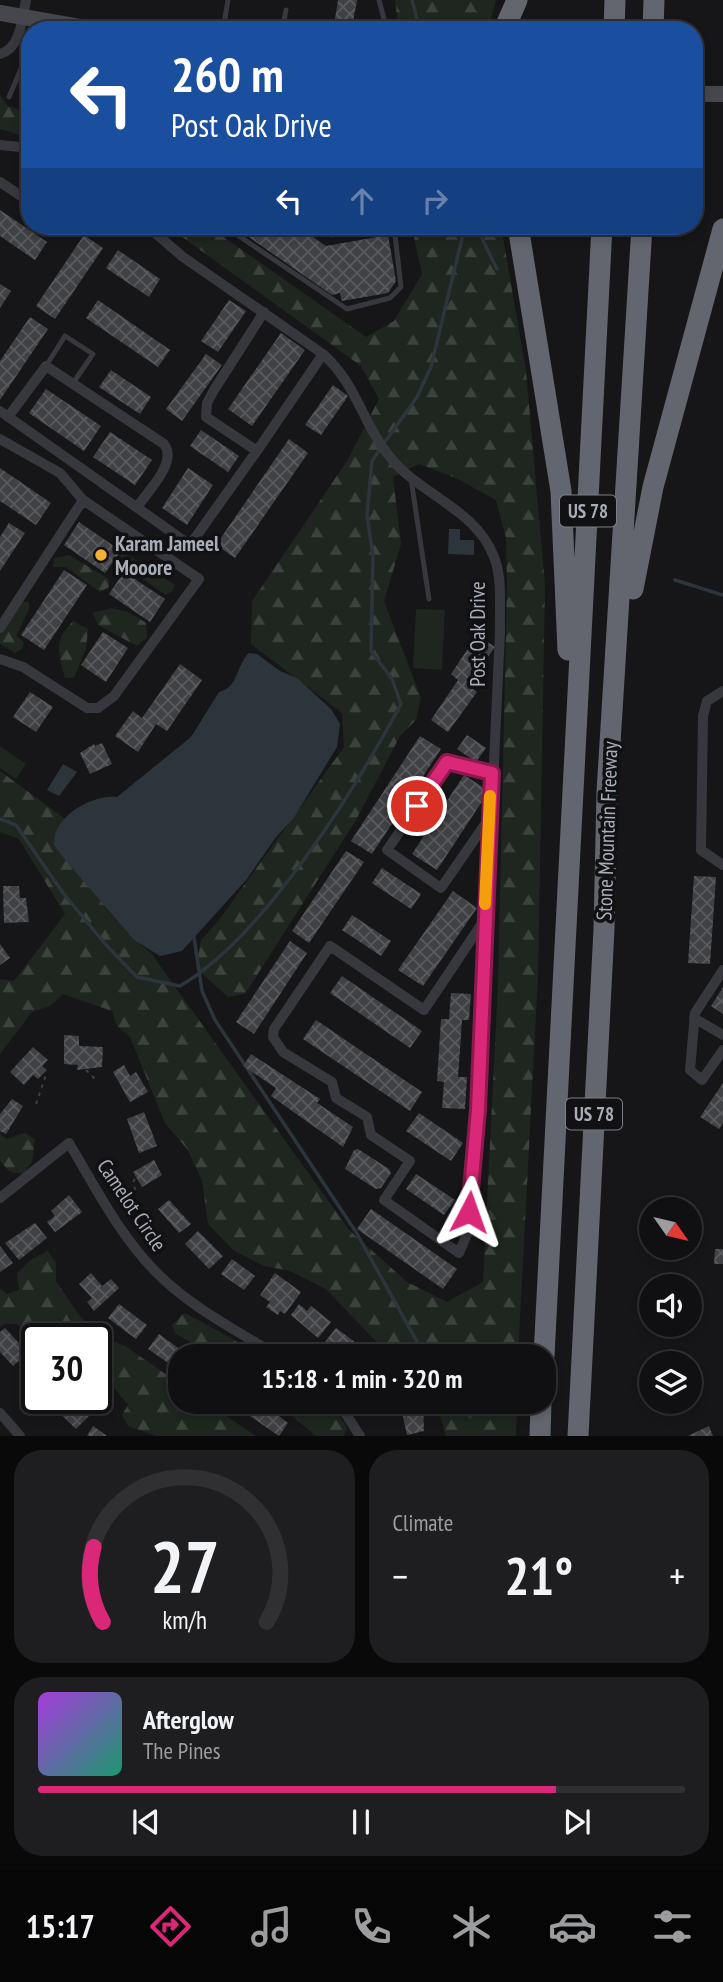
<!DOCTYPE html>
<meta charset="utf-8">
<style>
body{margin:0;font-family:"PT Sans Narrow",sans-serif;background:#1e1e20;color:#f1f3f6;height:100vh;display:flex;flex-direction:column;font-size:26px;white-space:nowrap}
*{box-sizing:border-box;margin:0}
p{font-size:23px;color:#9c9d9f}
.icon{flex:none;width:38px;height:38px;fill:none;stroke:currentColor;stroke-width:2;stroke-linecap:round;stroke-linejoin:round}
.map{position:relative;height:1436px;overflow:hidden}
.sheet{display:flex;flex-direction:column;gap:14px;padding:14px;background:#09090a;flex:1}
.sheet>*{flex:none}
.top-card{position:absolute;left:21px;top:21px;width:682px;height:214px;border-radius:28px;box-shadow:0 4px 10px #0003,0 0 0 2px #303032;background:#1a4fa0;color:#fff;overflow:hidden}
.needle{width:46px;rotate:124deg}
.fabs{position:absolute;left:639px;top:1197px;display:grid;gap:14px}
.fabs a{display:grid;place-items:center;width:63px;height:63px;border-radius:50%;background:#101012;box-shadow:0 4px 10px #0003,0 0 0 2px #303032;font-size:35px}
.speed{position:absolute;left:21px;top:1323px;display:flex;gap:14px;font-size:35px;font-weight:700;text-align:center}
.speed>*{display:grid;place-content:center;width:91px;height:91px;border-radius:50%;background:#101012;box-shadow:0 4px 10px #0003,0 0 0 2px #303032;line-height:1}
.speed .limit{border:4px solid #111;border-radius:10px;background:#fff;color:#111}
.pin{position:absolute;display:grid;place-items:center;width:60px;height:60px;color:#fff;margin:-30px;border:4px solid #fff;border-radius:50%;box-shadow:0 2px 7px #0007}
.me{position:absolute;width:77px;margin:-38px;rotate:4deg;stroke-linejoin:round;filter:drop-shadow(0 0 5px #0008)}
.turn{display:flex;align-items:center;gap:24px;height:147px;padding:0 35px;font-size:32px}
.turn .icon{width:91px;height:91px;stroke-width:2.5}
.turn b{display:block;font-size:49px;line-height:60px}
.lanes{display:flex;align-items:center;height:66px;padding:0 35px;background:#0003;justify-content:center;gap:35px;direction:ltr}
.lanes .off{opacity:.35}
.big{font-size:52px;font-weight:800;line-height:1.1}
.sheet .card{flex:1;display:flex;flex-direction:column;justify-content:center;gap:10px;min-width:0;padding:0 24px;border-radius:28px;background:#1e1e20}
.sheet .dial{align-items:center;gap:0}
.dial svg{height:182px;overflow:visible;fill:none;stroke:#303032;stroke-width:7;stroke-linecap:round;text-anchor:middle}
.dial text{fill:#f1f3f6;stroke:none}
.song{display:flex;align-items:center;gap:21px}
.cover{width:84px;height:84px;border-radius:10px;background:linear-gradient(135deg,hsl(280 70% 55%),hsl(160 70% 35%))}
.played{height:7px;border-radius:4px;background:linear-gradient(90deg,#db2777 80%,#303032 80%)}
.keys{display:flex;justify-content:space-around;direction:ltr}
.heat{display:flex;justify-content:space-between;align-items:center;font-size:38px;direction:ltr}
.sheet .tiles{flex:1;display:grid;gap:14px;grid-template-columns:1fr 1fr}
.card:last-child{grid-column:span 2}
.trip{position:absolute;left:168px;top:1344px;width:388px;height:70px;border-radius:28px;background:#101012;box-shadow:0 4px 10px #0003,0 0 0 2px #303032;font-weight:800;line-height:70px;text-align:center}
.menu{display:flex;height:112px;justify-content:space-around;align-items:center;background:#060607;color:#9c9d9f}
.menu .icon{width:49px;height:49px}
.menu .active{color:#db2777}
.menu b{font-size:32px;color:#f1f3f6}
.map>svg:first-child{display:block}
</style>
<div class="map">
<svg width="723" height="1436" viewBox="0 0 723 1436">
<defs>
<pattern id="forest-firs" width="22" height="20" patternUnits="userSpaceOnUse" patternTransform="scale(1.75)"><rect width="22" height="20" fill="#1e261f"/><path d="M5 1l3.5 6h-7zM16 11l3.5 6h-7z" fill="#3c433d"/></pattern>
<pattern id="building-cross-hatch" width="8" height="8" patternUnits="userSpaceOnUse" patternTransform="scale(1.75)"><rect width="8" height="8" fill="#404145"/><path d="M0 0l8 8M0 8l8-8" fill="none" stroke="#595a5e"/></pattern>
</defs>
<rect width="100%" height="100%" fill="#161618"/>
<path fill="#1e261f" d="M416,609L445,610L442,670L413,668Z
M0,746L26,764L16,779L0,768Z"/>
<path fill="url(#forest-firs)" d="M395,0H496L488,30H399Z
M0,95L8,106L30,113V138L0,129Z
M167,226H208L366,337L394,321L422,274L414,238L416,226H501L526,371L545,585L538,976L518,1356H390L326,1289L290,1271L264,1266L233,1250L208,1224L202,1180L187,1149L165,1123L130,1037L117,1026L112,1011L63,994L50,1006L32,1012L0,1054V979L14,981L65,914L19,839L0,832V771L65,819L54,840L57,849L133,939L151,953L349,1230L407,1282L447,1302L483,1282L498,985L507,587L506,538L496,500L456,478L419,464L393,477L401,544L384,601L421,698L416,720L400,736L356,820L245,994L228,997L196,968L201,940L219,920L344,747L342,713L251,644L252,601L347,461L379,399L361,366Z
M123,552L175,585L172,591L166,595L124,566L120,556Z
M69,555L109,579V587L100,592L66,567H53L54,558Z
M22,602H29V609L16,636L24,642L22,649L15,653L0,644V634Z
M112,608L128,612L146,623L147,638L137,646L98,625L93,613Z
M73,621L88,629L86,649L74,678H65C58,651 53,643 73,621Z
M24,1133L35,1139L32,1162L23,1174L10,1172L0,1161V1134L7,1139Z
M48,1251L56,1263V1281L79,1315L100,1336L125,1346L180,1384V1402H205L256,1436H156L128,1426L122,1415L128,1405L104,1375L96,1372V1339H37V1347L17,1324H4L0,1327V1288L7,1294L19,1290L17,1273L32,1259Z
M184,1313C188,1314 240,1343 244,1346C247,1349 248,1353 250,1356H215L176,1334L172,1325Z
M268,1402H326L335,1408L347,1428L344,1436H316L291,1415Z
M436,1402H517L516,1436H446Z"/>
<path fill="#2c353c" d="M449,529H460V540H474V555L448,554Z
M249,653L257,654L280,671L297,678L331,709L340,724L337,747L293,819L276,837L247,879L182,951L160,956L134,940L62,856L54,845C52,817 92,794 117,797L191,737L219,692C239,687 236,665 249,653Z
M63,764L77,772L59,796L47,790Z"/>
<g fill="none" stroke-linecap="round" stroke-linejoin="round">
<path stroke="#2c353c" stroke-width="3.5" d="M412,0L420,30
M476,226L497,269
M384,443L417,397L431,367L465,226
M675,580L723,595
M0,819L16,825L63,893L107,946L137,977L180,986C263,938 356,788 401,704L392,679L371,651L373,556L367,515L372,461L380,449
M194,937L202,991L215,1020L356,1232L425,1356
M458,1402L470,1417"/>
</g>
<path fill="url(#building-cross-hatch)" d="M338,0H357L353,22L335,19Z
M28,76H30V106L23,105Z
M0,210L47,242L35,260L0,236Z
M233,226H297L326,246L388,235L396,281L388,293L342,301L340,293L332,295Z
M84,235L103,248L55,319L36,306Z
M118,250L160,279L149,297L106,268Z
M0,284L11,291L0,308Z
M98,300L170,350L158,367L86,318Z
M229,300L246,311L218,352L201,341Z
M30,317L48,329L0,400V361Z
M281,333L305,350L252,426L228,409Z
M206,354L222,365L182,421L166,409Z
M111,370L151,397L140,414L99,387Z
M333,385L348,396L321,435L305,425Z
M46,389L101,426L84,451L29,413Z
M201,430L239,456L228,472L190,446Z
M110,432L152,460L135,485L93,457Z
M289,439L308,453L235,558L216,545Z
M0,468L51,503L36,525L0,501Z
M188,468L213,485L187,525L162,508Z
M79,522L121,551L105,573L64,545Z
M9,523L25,533L0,571V537Z
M64,570L87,585L44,650L21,635Z
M124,572L165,599L150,622L109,594Z
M103,632L128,648L106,682L81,665Z
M477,635L495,647L468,685L477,692L448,732L431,720L458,680L451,674Z
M180,664L202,680L167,731L156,724L138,752L115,736L133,711L142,718Z
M30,692L53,707L36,732L13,717Z
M467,735L486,748L476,762L457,749Z
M420,736L441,749L372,854L351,841Z
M102,743L112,764L90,774L80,753L94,744L95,746Z
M464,775L489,791L437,870L412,854Z
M346,851L364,862L309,943L292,931Z
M382,868L421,894L411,909L372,883Z
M694,876L716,877L710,964L688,963Z
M3,886H19L20,898H26L29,922L4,923Z
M453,891L477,908L423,986L398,970Z
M352,915L391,941L381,956L342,930Z
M290,941L307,953L254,1034L236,1022Z
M0,944L10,958L0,965Z
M342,976L422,1031L410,1048L330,993Z
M723,987V1014L711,1006Z
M451,993L471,994L469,1020H462L458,1077H467L465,1109L442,1108L444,1082L437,1081L441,1019H449Z
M316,1020L422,1092L410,1111L303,1039Z
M64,1035L79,1036V1046L103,1047L102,1067L77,1070L78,1065L64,1064Z
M33,1047L48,1060L42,1066L47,1070L38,1079L33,1075L24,1085L10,1072Z
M251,1054L320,1099L317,1103L353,1127L343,1147L271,1096L276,1088L243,1066Z
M124,1065L130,1076L136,1072L148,1092L130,1102L113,1072Z
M723,1083V1123L719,1129L700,1117Z
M12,1099L23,1106L6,1134L0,1131V1114Z
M144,1112L157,1146L139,1153L127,1119Z
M419,1113L463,1143L451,1161L406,1131Z
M358,1149L389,1169L391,1173L381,1188L376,1189L345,1169L354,1150Z
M154,1160L162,1175L142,1187L133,1172Z
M416,1174L455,1200L444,1215L406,1189Z
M69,1195L82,1212L55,1232L47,1222L55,1216L51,1211Z
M169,1200L191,1224L179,1233L158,1209Z
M371,1209L457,1269L443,1289L357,1229Z
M35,1223L47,1238L19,1260L5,1243Z
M198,1231L223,1256L209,1269L185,1244Z
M0,1246L13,1263L0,1272Z
M715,1249H723V1264H714Z
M232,1259L255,1276L244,1290L221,1274Z
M91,1273L102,1286L111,1279L119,1288L94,1311L87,1302L92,1298L79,1284Z
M275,1273L301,1292L285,1314L280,1311L278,1315L266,1307L270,1302L260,1295Z
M119,1304L147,1325L136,1339L108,1318Z
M299,1304L307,1311L311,1306L331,1322L318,1338L291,1315Z
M5,1328L28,1353L13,1366L0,1352V1332Z
M336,1328L363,1348L356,1356H343L325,1342Z
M159,1334L182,1351L171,1365L148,1349Z
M35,1359L37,1361V1386L21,1371Z
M59,1398H72L90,1415L76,1429L52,1406Z
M219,1402H253L243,1415L226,1402L224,1405Z
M261,1402L288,1423L279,1436L250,1416Z
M423,1402L424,1431L407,1435L400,1403Z
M93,1426L107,1436H87Z
M709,1426L713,1436H688Z"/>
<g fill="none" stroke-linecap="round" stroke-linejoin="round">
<path stroke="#3d3f44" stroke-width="2" stroke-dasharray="3.5 5" stroke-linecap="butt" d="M86,1070L96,1080
M36,1104L45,1078L43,1074
M135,1179L133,1182L136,1193"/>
<path stroke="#37383d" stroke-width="5" d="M379,0L387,30
M223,30L228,0
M282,30L286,10
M329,30L332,24L384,30
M9,97L21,69L30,62
M224,226L347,309L390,298L401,287L394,226
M307,226L332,235L375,226
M46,366L65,336L93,354L73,383
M411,479L429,599"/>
<path stroke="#37383d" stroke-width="10" d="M0,54C21,48 22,19 26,0
M0,145L30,148
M0,182L30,202
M66,226L73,231
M147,226L183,257L323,354C358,386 362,423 390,457C420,495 476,509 494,557C503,579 499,608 500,632L478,1110L468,1232L459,1253L384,1200L410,1161L371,1135L367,1117L336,1098L332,1082L283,1052L273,1037L274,1029L330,946L424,1010L485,919
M264,312L214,390L207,403L206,417L254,449L259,448L323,354
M0,411L190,545L259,448
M8,417L46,366L164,444C178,462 148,491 138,506
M0,439L60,473L83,500L199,579L114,696L98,708H87L23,667L0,659
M0,628L83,500
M723,691L707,701L703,716L701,850L723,865
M490,817L441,888L387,850L448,762L492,773
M723,970L695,1013L690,1070L702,1080L723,1050
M694,1018L723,1035
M0,1198L69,1143C95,1187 119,1234 155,1271C190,1307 236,1330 278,1356
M338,1402L360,1436
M0,1413L20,1436"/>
<path stroke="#45474d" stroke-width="16" d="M0,13L97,30
M695,94H723"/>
<path stroke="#63666e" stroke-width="21" d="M504,30L517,0
M614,30L615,0
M653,30L654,0
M518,226L561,491L568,650
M633,589L653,487L723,229
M544,1356L602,226
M540,1436L541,1402
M578,1436L604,929L607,792L642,226"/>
</g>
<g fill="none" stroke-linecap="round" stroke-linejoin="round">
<defs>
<path id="route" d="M417,806L447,762L492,773L478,1110L469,1212"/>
</defs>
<use href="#route" stroke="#8e194d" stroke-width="18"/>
<use href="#route" stroke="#db2777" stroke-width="12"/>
<path stroke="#f59e0b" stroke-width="12" d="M485,904L490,796"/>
</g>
<circle fill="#f2b134" stroke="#111113" stroke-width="2.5" cx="101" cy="555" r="7"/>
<g text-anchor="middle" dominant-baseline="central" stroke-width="7" stroke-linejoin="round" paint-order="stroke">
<g fill="#111113" stroke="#7b7e86" stroke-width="2">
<rect x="560" y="495.5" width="56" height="31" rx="5"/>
<rect x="566" y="1098.5" width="56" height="31" rx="5"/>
</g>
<g font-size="19" font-weight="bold" fill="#a8adb8">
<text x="588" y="511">US 78</text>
<text x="594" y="1114">US 78</text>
</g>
<g font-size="21" font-weight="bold" fill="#a8adb8" stroke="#111113" text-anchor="start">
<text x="115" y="543">Karam Jameel<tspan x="115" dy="24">Mooore</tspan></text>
</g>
<g font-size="21" fill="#a8adb8" stroke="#111113">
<text transform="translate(477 634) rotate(-90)">Post Oak Drive</text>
<text transform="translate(607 831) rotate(-88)">Stone Mountain Freeway</text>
<text transform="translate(132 1205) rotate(56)">Camelot Circle</text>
</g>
</g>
</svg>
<div class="fabs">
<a><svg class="needle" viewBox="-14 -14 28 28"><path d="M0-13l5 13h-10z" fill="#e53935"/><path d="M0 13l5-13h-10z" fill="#9c9d9f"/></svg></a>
<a><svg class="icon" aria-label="sound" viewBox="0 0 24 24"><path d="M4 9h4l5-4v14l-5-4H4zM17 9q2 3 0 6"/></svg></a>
<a><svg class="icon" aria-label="layers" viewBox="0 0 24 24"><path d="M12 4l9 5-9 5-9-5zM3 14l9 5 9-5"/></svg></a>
</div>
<div class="speed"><div class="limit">30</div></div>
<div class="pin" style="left:417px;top:806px;background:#d93025"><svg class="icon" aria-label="arrive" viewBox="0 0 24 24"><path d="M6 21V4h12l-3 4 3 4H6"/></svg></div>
<svg class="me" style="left:469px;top:1212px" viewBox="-20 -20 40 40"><path d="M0-17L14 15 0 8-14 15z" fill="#db2777" stroke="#fff" stroke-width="4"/></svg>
<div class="trip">15:18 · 1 min · 320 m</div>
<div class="top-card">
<div class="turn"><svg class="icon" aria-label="left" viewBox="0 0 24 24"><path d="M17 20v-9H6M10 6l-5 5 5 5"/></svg><div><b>260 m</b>Post Oak Drive</div></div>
<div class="lanes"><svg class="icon" aria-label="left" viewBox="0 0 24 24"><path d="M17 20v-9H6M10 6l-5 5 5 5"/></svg><svg class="icon off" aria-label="ahead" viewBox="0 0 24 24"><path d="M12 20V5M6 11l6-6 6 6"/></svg><svg class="icon off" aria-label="right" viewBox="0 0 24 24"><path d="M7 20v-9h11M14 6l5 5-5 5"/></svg></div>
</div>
</div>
<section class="sheet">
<div class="tiles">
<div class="card dial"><svg viewBox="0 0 100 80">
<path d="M14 69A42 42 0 1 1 86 69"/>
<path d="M14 69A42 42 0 0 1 10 36" stroke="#db2777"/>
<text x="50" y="56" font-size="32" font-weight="700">27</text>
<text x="50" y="72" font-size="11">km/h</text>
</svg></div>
<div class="card"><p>Climate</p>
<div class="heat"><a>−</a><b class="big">21°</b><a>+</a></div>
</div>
<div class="card">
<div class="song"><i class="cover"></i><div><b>Afterglow</b><p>The Pines</p></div></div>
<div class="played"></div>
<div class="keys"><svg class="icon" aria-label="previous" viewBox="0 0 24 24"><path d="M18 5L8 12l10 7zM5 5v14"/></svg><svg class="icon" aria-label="pause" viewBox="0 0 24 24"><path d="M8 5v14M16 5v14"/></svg><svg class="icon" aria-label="next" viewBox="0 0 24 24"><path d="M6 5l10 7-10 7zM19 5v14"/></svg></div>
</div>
</div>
</section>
<nav class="menu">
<b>15:17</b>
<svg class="icon active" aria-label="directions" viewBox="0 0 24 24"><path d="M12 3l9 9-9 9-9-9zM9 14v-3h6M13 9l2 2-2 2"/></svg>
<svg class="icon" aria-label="music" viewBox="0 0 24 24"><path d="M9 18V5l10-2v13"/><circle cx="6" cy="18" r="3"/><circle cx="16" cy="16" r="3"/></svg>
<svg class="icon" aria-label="phone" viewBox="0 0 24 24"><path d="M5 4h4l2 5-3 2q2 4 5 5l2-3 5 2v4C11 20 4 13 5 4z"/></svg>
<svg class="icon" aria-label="climate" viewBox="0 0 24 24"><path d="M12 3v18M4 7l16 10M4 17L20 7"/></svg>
<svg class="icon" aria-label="car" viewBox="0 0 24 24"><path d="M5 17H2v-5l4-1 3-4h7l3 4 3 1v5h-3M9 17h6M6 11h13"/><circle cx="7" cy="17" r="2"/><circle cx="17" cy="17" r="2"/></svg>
<svg class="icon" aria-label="filters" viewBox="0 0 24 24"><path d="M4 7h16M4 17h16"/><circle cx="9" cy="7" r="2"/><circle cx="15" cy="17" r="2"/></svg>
</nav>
